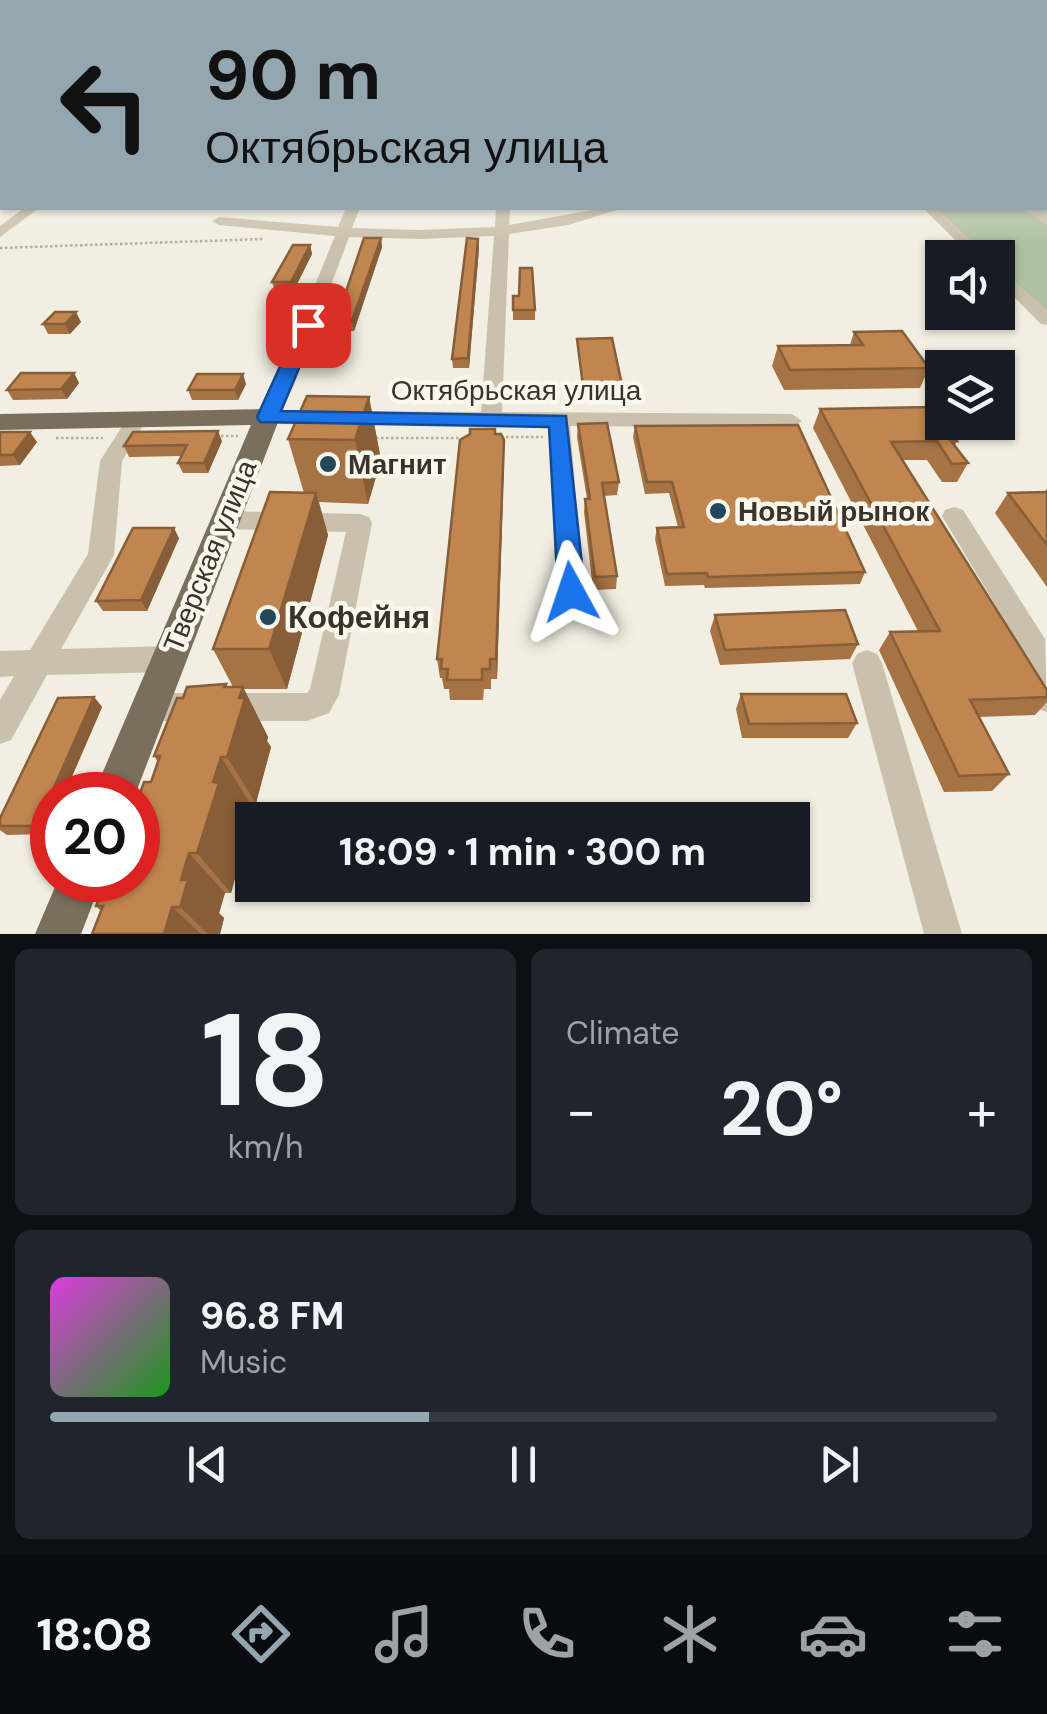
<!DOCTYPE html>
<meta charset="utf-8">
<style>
body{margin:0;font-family:"DM Sans",sans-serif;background:#20242c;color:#f1f3f6;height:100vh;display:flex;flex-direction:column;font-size:38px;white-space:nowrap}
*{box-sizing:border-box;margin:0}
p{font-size:32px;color:#9ea1a6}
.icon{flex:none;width:55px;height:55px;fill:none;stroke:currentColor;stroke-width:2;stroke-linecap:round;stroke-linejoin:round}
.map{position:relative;height:934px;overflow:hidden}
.side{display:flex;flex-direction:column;gap:15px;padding:15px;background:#0d0f14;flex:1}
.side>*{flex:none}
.hud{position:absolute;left:0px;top:0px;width:1048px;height:210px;box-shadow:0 2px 8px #0004;background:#94a6af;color:#111;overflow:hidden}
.buttons{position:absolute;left:925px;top:240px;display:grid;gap:20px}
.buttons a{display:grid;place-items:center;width:90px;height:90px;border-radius:0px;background:#171b24;box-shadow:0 2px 8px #0004;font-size:50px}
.speed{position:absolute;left:30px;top:772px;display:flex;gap:20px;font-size:50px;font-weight:700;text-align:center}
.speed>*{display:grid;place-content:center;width:130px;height:130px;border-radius:50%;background:#171b24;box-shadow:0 2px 8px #0004;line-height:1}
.speed .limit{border:15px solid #d22;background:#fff;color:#111}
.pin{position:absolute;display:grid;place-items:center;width:85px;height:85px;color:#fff;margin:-42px;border-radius:20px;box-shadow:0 5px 15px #0006}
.me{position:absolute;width:110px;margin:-55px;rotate:355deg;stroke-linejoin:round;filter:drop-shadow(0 0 8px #0008)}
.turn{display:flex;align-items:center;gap:35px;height:210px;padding:0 40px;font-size:45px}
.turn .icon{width:130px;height:130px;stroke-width:2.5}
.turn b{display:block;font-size:70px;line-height:85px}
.big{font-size:75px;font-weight:700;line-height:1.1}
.side .card{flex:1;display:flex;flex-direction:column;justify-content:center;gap:15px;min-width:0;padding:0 35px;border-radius:15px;background:#20242c}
.side .dial{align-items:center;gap:0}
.dial b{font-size:130px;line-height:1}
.song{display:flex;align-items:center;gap:30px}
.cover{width:120px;height:120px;border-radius:15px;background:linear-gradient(135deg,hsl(300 70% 55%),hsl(120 70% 35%))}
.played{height:10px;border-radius:5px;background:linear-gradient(90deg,#94a6af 40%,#363941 40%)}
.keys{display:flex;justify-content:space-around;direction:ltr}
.heat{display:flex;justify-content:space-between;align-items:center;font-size:55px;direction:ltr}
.side .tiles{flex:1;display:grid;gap:15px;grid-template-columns:1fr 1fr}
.card:last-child{grid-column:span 2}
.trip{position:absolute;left:235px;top:802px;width:575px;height:100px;border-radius:0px;background:#171b24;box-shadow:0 2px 8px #0004;font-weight:700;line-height:100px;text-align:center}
.dock{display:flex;height:160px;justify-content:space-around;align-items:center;background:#090b0e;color:#9ea1a6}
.dock .icon{width:70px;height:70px}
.dock .on{color:#94a6af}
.dock b{font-size:45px;color:#f1f3f6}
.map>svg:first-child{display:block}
</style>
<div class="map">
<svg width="1047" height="934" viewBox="0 0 1047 934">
<rect width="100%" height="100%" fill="#f2eee1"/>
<path fill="#afc1a1" d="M1045,113H1047V321L998,274V258L981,257L928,208H1045Z"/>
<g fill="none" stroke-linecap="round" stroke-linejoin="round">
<path stroke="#b6ac97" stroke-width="2.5" stroke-dasharray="2.5 2.5" stroke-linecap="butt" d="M0,248L263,239
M221,436H238
M501,437H543
M56,438H103
M376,438H463"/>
<path fill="#cac1ac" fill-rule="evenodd" d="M1045,149L1047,150V158L1045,157Z
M1045,169H1047V177H1045Z
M24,208H39L0,237V226Z
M346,208H360L352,228L419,230L495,227L496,208H510L509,225L603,208H624L568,225L509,234L502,412L792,414L802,421L792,428L570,426L584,592L580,600L571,603L562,600L558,592L549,426L267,424L257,417L274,385L335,236L219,225L212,221L219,217L338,227ZM494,236L481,412L281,411L294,385L349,237L419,239Z
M923,208H937L989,258H973Z
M1022,208H1037L1047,214V225Z
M998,267L1047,310V325L1041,324L998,281Z
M137,412L147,419L122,461L114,555L61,649L168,646L178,650L182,659L178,668L168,672L47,675L11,740L0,744V700L14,676L0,677V651L30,650L88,554L100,461L130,414Z
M954,507L963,510L1045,639L1047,712L1036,708L1016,668L1017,641L942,516L945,510Z
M224,511L360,514L369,517L372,523L339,695L329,713L307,721H149L138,717L134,707L138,697L149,693H307L310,689L346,532L224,529L215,526L212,520L215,514Z
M867,650L877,654L882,663L962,934H924L852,663L857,654Z"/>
<path fill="#7a6e5d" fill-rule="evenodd" d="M267,409L280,417L135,795H93L251,425L0,430V414Z
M58,880H102L81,934H35Z"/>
</g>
<path fill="#a67345" d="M723,208H749L748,210H724Z
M381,238L382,247L354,331H337L336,321Z
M310,245L312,254L293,292L275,291L272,282Z
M479,248L469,368H453L452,359Z
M513,296L535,310V320H513Z
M81,322L70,334H48L43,324Z
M854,332L929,368L920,388L784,390L772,366L778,346L850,345Z
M577,339L622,385L621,390L583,391Z
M74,373L79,383L67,399L13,400L7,390Z
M246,384L238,400H192L188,390Z
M369,397L381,460L368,504L319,502L328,535L287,689H244L268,737L267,741L271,747L256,803H250L245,821L249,827L231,893H225L219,913L224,918L220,934H92L101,911L96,906L138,880L151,782L158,762L154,756L183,698L233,687L213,649L304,493L288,439Z
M820,409L957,441L955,445L968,463L957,482H942L927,460H902L1047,690V702L1035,715L979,717L1009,774L992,791L944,792L879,650L890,632L918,631L813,428Z
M578,424L619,482L617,495L604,496L617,576L616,589L593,590L584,512L585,499H587L577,437Z
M635,426L865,572L860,584L705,588L704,585L665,586L655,539L657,528L678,527L669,493L645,494L633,437Z
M0,432L37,442L20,465L0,466Z
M495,434L504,440V460L497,679H491V689H484L483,700H450L449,689H444L442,678H440L437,659Z
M222,441L208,473H183L178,463L182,456L129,457L124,446Z
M1047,489V587L995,513L1008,493L1044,492Z
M179,538L147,611H103L96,601Z
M715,615L858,644L850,659L720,665L710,631Z
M741,694L857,723L848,738H742L736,709Z
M94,697L102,707L47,834L7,835L0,830V818Z"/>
<path fill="#875e38" d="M381,238L382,247L354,331L352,321Z
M478,239L479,248L469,368L468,358Z
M310,245L312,254L293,292L291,282Z
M76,312L81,322L70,334L65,324Z
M74,373L79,383L67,399L61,389Z
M243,374L246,384L238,400L235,390Z
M369,397L381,460L368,504L355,440Z
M218,431L222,441L208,473L204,463Z
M30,432L37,442L20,465L13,455Z
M504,440V460L497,679L496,659Z
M316,493L328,535L287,689L269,649Z
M174,528L179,538L147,611L141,600Z
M226,684L241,712L239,698L243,687L268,737L267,741L271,747L256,803L227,757L224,687Z
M94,697L102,707L64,795H52V821L47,834L37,826Z
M221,757L250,803L245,821L249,827L231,893L197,853L213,782Z
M189,853L225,893L219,913L224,918L220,934H208L180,907L181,880Z
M172,907L201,934H164Z"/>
<path fill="#c18650" stroke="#875e38" stroke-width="2.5" d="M0,113H2V126H0Z
M364,238H381L352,321H336Z
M467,238L478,239L468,358L452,359Z
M293,245H310L291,282H272Z
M520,268H532L535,310H513V296H519Z
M55,312H76L65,324H43Z
M902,331L929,368L790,370L778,346L863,345L854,332Z
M612,338L622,385L583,386L577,339Z
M21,373H74L61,389L7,390Z
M197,374H243L235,390H188Z
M307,396L369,397L355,440L288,439Z
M933,407L942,422L957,441H951L968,463L952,464L937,441L891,442L1047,690V697L970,700L1009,774L959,776L890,632L940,631L820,409Z
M607,423L619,482L602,483L617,576L595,577L585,499H590L578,424Z
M798,425L865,572L708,577L707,573L667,574L657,528L684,527L672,482H647L635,426Z
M470,429H495V434H501L504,440L496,659H490V669H482V680H447L448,669H441L442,659H437L460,440L470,434Z
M218,431L204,463H178L187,445L124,446L133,432Z
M0,432H30L13,455H0Z
M270,492L316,493L269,649H213Z
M1047,492V545L1008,493Z
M133,528H174L141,600L96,601Z
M845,610L858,644L725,650L715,615Z
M226,684L224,687H243L239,698H245L227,757H221L213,782L219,783L197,853H189L181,880H188L180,907H172L164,934H92L103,906H96L106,880H138V799L144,782H151L160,756H154L177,698H183L187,687Z
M741,694H846L857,723L749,724Z
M94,697L37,826H0V818L58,698Z"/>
<linearGradient id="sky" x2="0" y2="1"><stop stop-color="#7eadd1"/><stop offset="0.46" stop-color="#f9f7f2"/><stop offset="1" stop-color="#f9f7f2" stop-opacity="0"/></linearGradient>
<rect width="1047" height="244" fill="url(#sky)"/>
<path fill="#1a73e8" stroke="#114b97" stroke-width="2.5" d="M308,319L317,325L281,411L566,416L585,592L581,599L571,603L562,599L558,592L549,427L260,422L257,417L299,325Z"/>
<g fill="#224859" stroke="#faf7ed" stroke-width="4">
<circle cx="328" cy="464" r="10"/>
<circle cx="718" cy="511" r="10"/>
<circle cx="268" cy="617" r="10"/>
</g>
<g text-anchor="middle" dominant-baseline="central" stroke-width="9" stroke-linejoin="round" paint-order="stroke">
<g font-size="28" fill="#39332b" stroke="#faf7ed">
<text x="516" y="390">Октябрьская улица</text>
<text transform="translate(210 556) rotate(-68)">Тверская улица</text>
</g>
<g font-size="28" font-weight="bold" fill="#39332b" stroke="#faf7ed" text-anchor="start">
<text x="348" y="464">Магнит</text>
<text x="738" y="511">Новый рынок</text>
</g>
<g font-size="32" font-weight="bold" fill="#39332b" stroke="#faf7ed" text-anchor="start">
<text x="288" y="617">Кофейня</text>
</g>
</g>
</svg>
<div class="buttons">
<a><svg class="icon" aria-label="sound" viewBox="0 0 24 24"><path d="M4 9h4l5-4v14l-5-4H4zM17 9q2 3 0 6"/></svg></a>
<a><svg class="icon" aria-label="layers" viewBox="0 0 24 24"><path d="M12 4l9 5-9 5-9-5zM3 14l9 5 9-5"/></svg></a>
</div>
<div class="speed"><div class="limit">20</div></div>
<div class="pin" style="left:308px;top:325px;background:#d93025"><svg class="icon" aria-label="arrive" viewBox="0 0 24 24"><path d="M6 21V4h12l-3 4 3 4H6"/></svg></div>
<svg class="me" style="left:571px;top:592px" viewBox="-20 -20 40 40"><path d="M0-17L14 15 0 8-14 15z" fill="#1a73e8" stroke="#fff" stroke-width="4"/></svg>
<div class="trip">18:09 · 1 min · 300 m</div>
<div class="hud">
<div class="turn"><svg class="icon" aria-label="left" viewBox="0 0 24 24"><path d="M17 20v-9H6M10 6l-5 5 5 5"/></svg><div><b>90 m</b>Октябрьская улица</div></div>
</div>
</div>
<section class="side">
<div class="tiles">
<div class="card dial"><b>18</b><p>km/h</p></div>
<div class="card"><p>Climate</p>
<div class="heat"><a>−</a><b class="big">20°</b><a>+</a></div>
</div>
<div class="card">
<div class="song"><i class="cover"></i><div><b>96.8 FM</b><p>Music</p></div></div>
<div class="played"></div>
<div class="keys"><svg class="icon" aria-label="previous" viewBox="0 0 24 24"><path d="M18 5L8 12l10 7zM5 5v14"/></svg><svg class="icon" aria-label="pause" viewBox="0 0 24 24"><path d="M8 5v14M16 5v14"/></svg><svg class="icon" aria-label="next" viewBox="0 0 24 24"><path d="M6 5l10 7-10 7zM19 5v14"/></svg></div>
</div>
</div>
</section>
<nav class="dock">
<b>18:08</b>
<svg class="icon on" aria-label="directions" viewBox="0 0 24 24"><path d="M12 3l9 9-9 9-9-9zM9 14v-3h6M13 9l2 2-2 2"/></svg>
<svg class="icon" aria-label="music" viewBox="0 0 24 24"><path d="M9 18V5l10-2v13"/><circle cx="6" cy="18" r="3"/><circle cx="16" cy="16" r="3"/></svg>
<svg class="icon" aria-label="phone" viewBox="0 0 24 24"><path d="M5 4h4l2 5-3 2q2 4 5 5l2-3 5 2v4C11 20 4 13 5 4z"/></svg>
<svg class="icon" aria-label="climate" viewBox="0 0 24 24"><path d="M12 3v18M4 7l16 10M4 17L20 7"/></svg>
<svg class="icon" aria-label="car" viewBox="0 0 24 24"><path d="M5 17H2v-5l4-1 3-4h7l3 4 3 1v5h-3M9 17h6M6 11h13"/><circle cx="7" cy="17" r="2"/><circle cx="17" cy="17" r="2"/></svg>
<svg class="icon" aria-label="filters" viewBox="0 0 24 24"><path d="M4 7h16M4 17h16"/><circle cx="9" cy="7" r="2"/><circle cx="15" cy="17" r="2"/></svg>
</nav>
